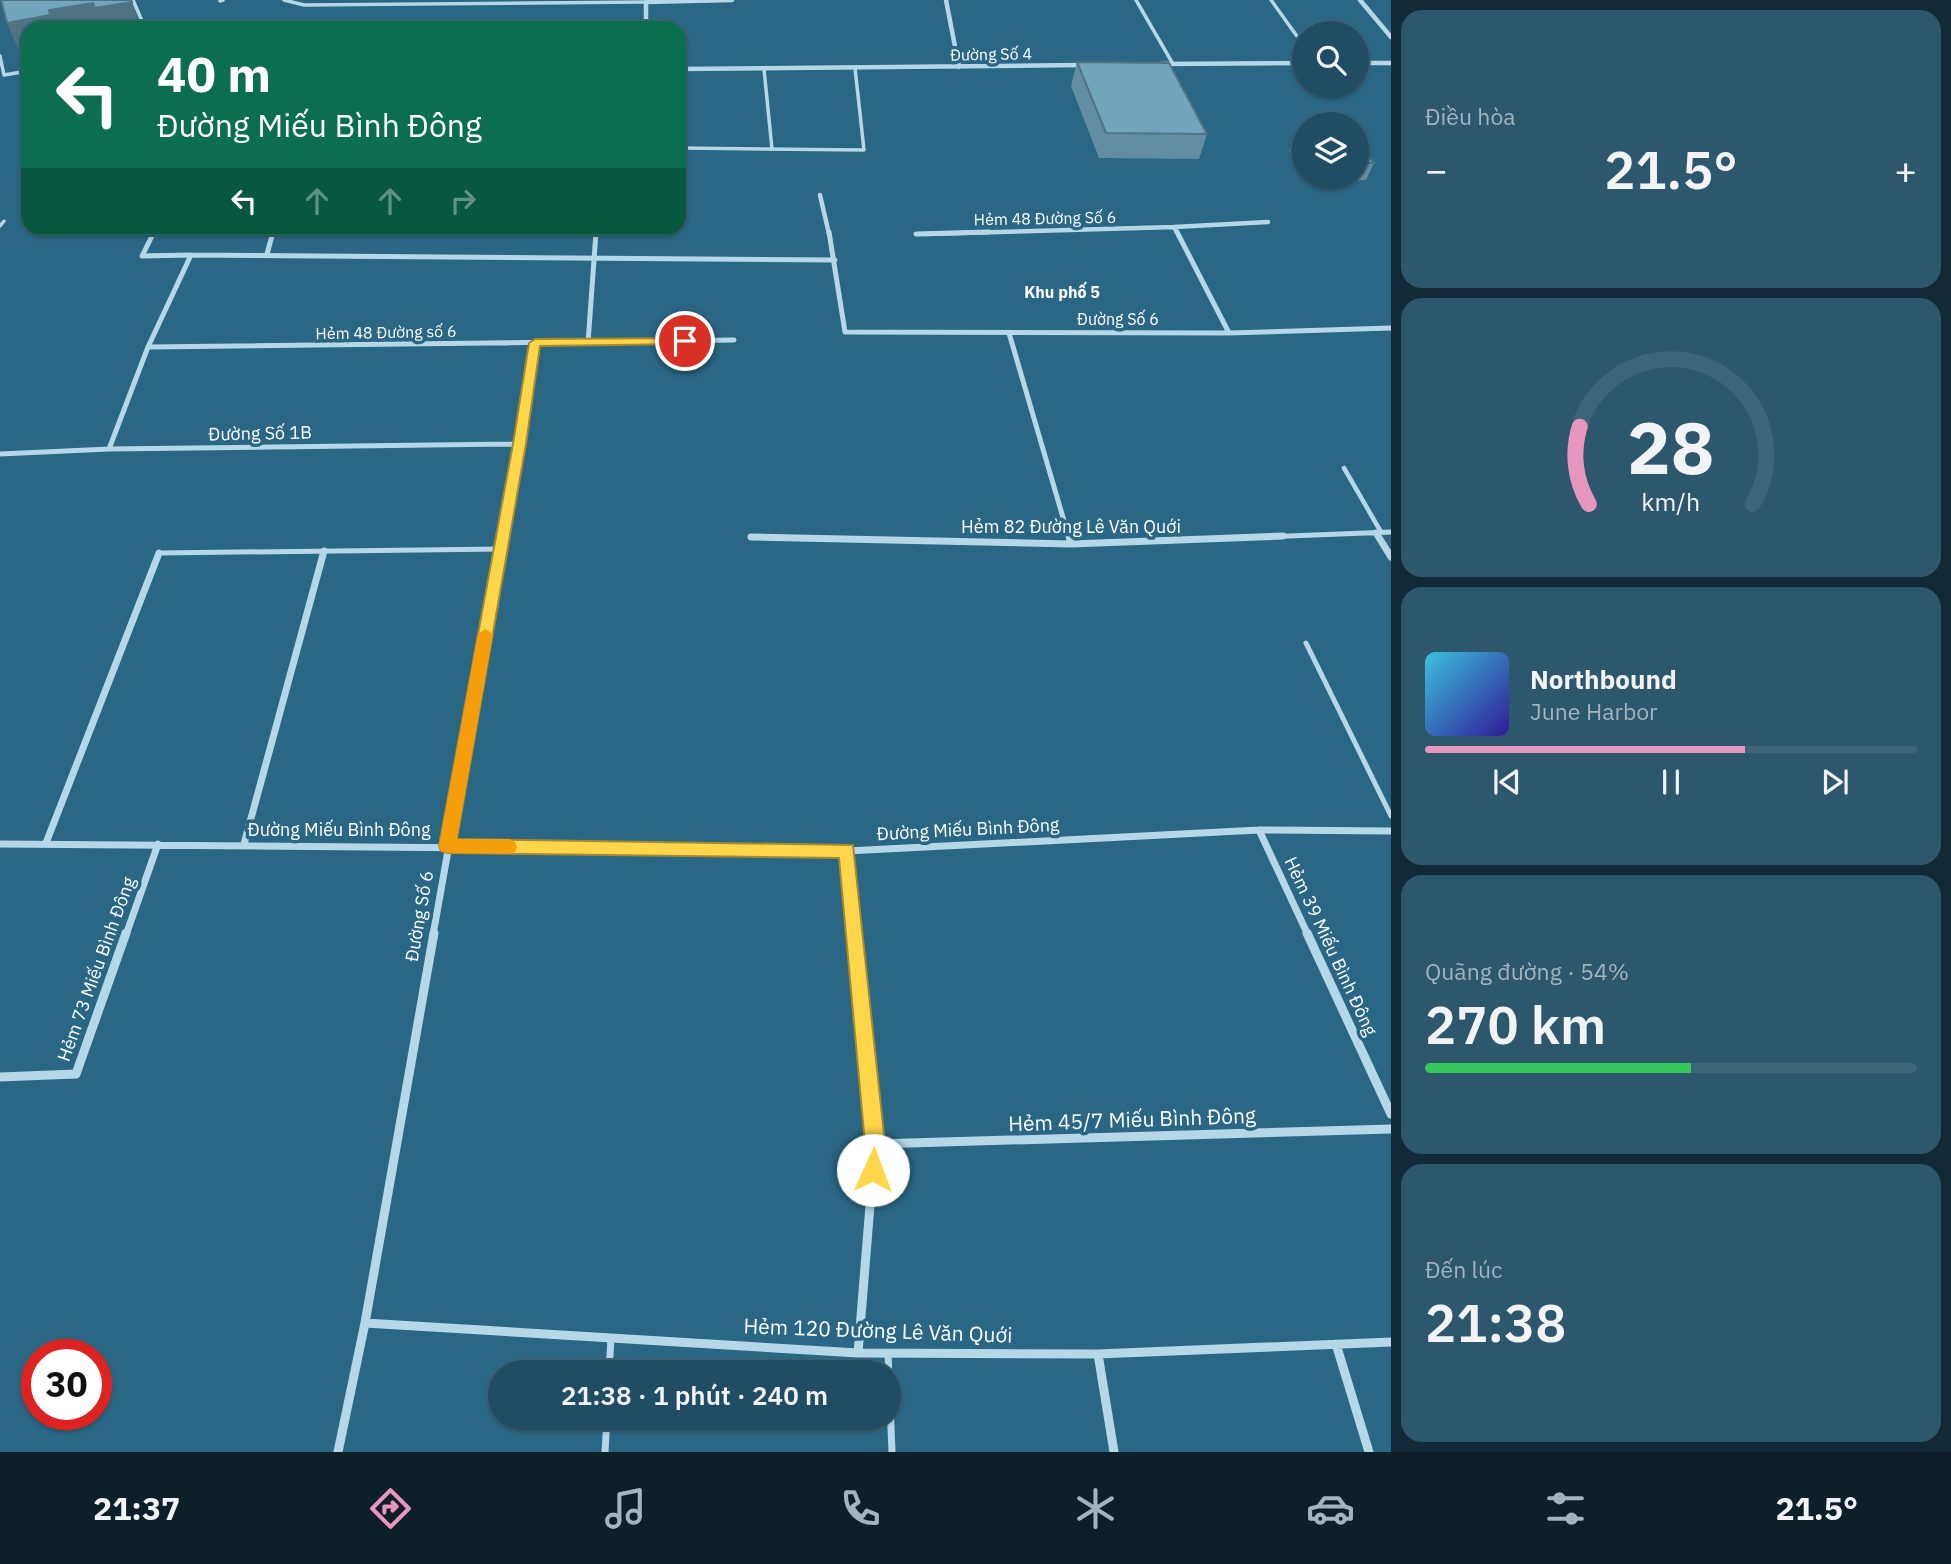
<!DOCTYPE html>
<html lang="vi">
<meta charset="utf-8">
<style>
body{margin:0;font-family:"IBM Plex Sans",sans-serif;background:#2d576d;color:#f1f3f6;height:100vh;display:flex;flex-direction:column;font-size:26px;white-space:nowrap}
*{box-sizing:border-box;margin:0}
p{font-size:23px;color:#a2b4bf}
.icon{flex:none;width:38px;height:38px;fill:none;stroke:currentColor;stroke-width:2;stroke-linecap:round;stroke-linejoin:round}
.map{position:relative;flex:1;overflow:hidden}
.drawer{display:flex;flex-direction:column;gap:10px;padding:10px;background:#122a37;width:560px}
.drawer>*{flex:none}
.guide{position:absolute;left:21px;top:21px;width:665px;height:214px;border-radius:21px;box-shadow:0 2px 5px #0004,0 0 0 2px #3d6478;background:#0b6e4f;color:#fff;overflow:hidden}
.tools{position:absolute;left:1292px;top:21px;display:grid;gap:14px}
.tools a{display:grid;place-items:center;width:77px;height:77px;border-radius:50%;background:#204d64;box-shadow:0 2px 5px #0004,0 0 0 2px #3d6478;font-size:35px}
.speed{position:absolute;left:21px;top:1339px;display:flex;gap:14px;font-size:35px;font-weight:700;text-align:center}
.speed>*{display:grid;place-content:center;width:91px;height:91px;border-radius:50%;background:#204d64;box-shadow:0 2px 5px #0004,0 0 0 2px #3d6478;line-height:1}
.speed .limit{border:10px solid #d22;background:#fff;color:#111}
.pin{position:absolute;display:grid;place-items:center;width:60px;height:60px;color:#fff;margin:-30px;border:4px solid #fff;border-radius:50%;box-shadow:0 2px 7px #0007}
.me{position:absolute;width:77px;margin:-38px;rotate:2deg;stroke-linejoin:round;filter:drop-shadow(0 0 5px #0008)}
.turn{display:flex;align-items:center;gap:24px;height:147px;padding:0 21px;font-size:32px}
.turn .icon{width:91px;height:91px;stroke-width:2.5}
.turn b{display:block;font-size:49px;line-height:60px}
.lanes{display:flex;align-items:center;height:66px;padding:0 21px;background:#0003;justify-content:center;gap:35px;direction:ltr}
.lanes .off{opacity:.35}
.big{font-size:52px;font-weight:600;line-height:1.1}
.drawer .tile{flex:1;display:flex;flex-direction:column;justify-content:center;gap:10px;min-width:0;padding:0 24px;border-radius:21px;background:#2d576d}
.drawer .dial{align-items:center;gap:0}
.dial svg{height:182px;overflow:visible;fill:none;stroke:#3d6478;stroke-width:7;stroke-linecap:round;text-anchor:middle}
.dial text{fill:#f1f3f6;stroke:none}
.song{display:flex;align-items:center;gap:21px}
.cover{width:84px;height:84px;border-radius:10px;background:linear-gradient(135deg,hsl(190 70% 55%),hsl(250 70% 35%))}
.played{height:7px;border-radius:4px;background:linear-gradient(90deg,#e797bd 65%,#3d6478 65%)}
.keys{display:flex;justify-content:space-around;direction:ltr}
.heat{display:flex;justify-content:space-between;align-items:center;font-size:38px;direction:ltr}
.charge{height:10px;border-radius:5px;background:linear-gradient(90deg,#34c759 54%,#3d6478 0)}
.trip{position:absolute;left:488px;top:1360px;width:413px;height:70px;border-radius:35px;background:#204d64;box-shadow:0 2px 5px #0004,0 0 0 2px #3d6478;font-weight:600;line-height:70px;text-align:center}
.menu{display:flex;height:112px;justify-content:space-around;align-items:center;background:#0d1f28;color:#a2b4bf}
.menu .icon{width:49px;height:49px}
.menu .on{color:#e797bd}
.menu b{font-size:32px;color:#f1f3f6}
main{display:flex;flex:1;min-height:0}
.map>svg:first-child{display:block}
</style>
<main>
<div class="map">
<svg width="1391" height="1452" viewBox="0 0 1391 1452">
<rect width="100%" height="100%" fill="#2a6785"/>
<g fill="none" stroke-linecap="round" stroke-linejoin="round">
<path stroke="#b5d7e7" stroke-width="3.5" d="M133,0L145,28
M284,0L304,5L646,2
M1136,0L1173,64
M1271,0L1304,46
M220,1L223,0
M0,56L4,75L28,71
M764,69L772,149
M679,148L864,150L855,68
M0,226L4,221"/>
<path stroke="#b5d7e7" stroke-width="4.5" d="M1344,468L1381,532"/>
<path stroke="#b5d7e7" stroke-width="5" d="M159,553L501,549
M1306,643L1391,816"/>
<path stroke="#b5d7e7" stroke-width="7" d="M888,1353L892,1452
M609,1372L611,1338
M605,1452L607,1418"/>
<path stroke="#b5d7e7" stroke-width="4.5" d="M946,0L959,67
M1360,0L1391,37
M646,28V2L732,0
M1356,63H1391
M1161,64L1304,63
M679,69L1083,65
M820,195L829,234
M153,234L156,228
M272,234L274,228
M596,234V228
M925,234L1174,227
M1178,234L1174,227L1268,222"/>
<path stroke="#b5d7e7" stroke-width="5" d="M154,232L142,256L191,255
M829,232L845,332L1229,333L1391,328
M1177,232L1229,333
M916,234L989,232
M267,254L273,232
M1009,333L1069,538
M588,343L596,232
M148,347L191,255L835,260
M109,449L148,347L734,340
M0,454L109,449L520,444
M1376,532L1379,538
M751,537L787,538
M503,538L535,343
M1237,538L1391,532"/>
<path stroke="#b5d7e7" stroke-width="7" d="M1069,536L1071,544
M1378,536L1391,557
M751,537L1071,544L1283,536
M1259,830L1308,935
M46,843L159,553
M0,844L847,851L1259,830L1391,831
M244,844L324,551
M847,851L855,935
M126,935L158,844
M433,935L504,536"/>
<path stroke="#b5d7e7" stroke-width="9" d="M855,933L875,1144L858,1353
M1307,933L1391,1114
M0,1077L76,1074L126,933
M875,1144L1391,1129
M365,1323L858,1353L1098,1354L1391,1342
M1336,1344L1369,1452
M1098,1354L1114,1452
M338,1452L365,1323L434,933"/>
</g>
<path fill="#628da2" d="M1077,62L1207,134L1199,159L1099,158L1071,86Z
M1304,133V171L1289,151L1296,134Z
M1356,141L1374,163L1366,180L1312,182L1308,177H1356Z"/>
<path fill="#507384" d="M132,2L141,28H102L95,8Z
M93,3L102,28H28V63H24L7,23L49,10Z"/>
<path fill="#72a4bc" stroke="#507384" stroke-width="2" d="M1,0H131L132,2L95,8L93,3L49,10L50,15L7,23Z
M1077,62L1169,63L1207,134L1106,133Z
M1304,133V144L1296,134Z
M1356,141L1374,163H1356Z"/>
<path fill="#ffd54a" stroke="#a68a30" stroke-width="2" d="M685,338L691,341L689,344L540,346L526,444L457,839L853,845L885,1144L880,1177L873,1180L865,1177L862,1170L865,1144L839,858L447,853L441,851L439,846L513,444L529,343L535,339Z"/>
<path fill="#f59e0b" d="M485,629L493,634L457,839H509L515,842L517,847L515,852L509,854L447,853L441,851L439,846L478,634Z"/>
<g text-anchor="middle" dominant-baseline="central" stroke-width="7" stroke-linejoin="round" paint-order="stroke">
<g font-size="16" fill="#fff" stroke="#2a6785">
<text transform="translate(991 54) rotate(-1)">Đường Số 4</text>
<text transform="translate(1045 218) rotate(-1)">Hẻm 48 Đường Số 6</text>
<text x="1118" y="319">Đường Số 6</text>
<text transform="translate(386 332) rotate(-1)">Hẻm 48 Đường số 6</text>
</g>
<g font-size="16" font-weight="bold" fill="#fff" stroke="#2a6785">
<text x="1062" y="292">Khu phố 5</text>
</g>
<g font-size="18" fill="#fff" stroke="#2a6785">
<text transform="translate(260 433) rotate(-1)">Đường Số 1B</text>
<text x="1071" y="526">Hẻm 82 Đường Lê Văn Quới</text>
<text x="339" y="829">Đường Miếu Bình Đông</text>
<text transform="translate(968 829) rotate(-3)">Đường Miếu Bình Đông</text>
<text transform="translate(419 916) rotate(-80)">Đường Số 6</text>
<text transform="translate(1331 946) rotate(65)">Hẻm 39 Miếu Bình Đông</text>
<text transform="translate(96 969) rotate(-70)">Hẻm 73 Miếu Bình Đông</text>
</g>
<g font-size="21" fill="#fff" stroke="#2a6785">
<text transform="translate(1132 1119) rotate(-2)">Hẻm 45/7 Miếu Bình Đông</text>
<text transform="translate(878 1330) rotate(2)">Hẻm 120 Đường Lê Văn Quới</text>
</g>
</g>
</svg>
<div class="tools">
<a><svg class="icon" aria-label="search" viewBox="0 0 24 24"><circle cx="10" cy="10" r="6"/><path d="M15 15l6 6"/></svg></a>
<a><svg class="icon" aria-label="layers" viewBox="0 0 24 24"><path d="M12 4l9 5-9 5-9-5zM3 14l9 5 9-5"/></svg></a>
</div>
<div class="speed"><div class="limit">30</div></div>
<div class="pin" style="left:685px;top:341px;background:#d93025"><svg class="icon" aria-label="arrive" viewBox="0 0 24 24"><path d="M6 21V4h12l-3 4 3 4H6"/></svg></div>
<svg class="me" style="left:873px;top:1170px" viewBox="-20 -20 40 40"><circle r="19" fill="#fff"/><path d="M0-13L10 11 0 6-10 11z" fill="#ffd54a"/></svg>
<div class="trip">21:38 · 1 phút · 240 m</div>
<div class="guide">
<div class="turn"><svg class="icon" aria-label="left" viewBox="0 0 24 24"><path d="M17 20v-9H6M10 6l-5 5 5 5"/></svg><div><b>40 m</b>Đường Miếu Bình Đông</div></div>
<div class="lanes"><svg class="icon" aria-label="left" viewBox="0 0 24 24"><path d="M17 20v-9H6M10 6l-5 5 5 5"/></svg><svg class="icon off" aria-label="ahead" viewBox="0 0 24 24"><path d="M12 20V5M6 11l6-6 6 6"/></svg><svg class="icon off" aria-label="ahead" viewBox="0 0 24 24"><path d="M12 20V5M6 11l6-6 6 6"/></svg><svg class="icon off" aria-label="right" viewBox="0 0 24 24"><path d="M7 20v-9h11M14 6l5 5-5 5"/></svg></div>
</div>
</div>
<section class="drawer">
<div class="tile"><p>Điều hòa</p>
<div class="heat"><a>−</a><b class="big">21.5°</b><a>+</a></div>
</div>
<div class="tile dial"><svg viewBox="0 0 100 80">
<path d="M14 69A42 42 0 1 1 86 69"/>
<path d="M14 69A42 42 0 0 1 10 35" stroke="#e797bd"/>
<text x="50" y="56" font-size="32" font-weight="700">28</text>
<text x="50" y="72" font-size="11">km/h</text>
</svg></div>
<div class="tile">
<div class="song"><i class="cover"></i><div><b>Northbound</b><p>June Harbor</p></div></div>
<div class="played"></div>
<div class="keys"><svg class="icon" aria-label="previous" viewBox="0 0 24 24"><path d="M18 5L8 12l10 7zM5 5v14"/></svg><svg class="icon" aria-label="pause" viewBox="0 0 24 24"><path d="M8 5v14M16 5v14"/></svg><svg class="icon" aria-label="next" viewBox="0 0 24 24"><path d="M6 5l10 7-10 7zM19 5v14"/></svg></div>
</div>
<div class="tile"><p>Quãng đường · 54%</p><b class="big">270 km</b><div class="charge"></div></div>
<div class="tile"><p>Đến lúc</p><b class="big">21:38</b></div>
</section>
</main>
<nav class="menu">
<b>21:37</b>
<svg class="icon on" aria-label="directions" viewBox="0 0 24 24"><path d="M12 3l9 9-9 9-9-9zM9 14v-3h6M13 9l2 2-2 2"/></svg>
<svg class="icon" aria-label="music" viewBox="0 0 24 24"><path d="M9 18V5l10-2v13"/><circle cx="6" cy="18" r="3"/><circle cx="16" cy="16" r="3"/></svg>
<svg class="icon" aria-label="phone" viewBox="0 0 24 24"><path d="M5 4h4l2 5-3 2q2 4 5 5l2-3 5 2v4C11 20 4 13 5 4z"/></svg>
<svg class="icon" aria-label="climate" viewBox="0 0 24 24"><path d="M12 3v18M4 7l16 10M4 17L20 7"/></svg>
<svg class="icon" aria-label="car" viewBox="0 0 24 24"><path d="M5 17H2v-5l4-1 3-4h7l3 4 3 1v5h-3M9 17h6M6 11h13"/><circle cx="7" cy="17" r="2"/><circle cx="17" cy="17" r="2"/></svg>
<svg class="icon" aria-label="filters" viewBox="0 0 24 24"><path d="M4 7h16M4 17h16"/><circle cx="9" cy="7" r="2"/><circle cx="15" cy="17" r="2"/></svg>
<b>21.5°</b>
</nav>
